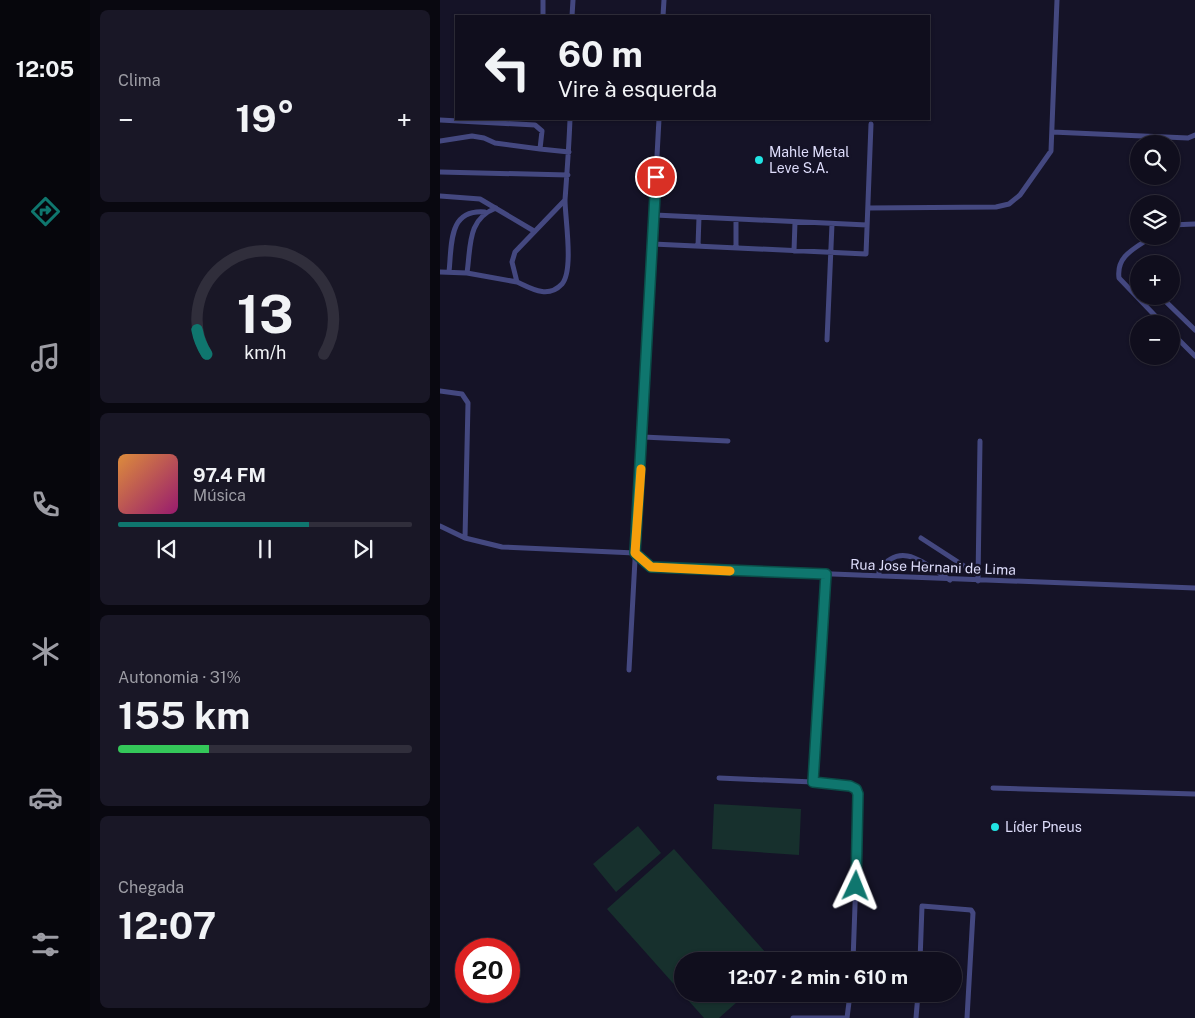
<!DOCTYPE html>
<html lang="pt">
<meta charset="utf-8">
<style>
body{margin:0;font-family:"Public Sans",sans-serif;background:#191726;color:#f1f3f6;height:100vh;display:flex;flex-direction:column;font-size:19px;white-space:nowrap}
*{box-sizing:border-box;margin:0}
p{font-size:16px;color:#9c9ca4}
.icon{flex:none;width:28px;height:28px;fill:none;stroke:currentColor;stroke-width:2;stroke-linecap:round;stroke-linejoin:round}
.map{position:relative;flex:1;overflow:hidden}
.side{display:flex;flex-direction:column;gap:10px;padding:10px;background:#090810;width:350px}
.side>*{flex:none}
.banner{position:absolute;left:15px;top:15px;width:475px;height:105px;border-radius:0px;box-shadow:0 1px 4px #0004,0 0 0 1px #302e3b;background:#100e1d;color:#f1f3f6;overflow:hidden}
.buttons{position:absolute;left:690px;top:135px;display:grid;gap:10px}
.buttons a{display:grid;place-items:center;width:50px;height:50px;border-radius:50%;background:#100e1d;box-shadow:0 1px 4px #0004,0 0 0 1px #302e3b;font-size:25px}
.speed{position:absolute;left:15px;top:938px;display:flex;gap:10px;font-size:25px;font-weight:700;text-align:center}
.speed>*{display:grid;place-content:center;width:65px;height:65px;border-radius:50%;background:#100e1d;box-shadow:0 1px 4px #0004,0 0 0 1px #302e3b;line-height:1}
.speed .limit{border:8px solid #d22;background:#fff;color:#111}
.pin{position:absolute;display:grid;place-items:center;width:42px;height:42px;color:#fff;margin:-21px;border:2px solid #fff;border-radius:50%;box-shadow:0 1px 5px #0007}
.me{position:absolute;width:55px;margin:-28px;rotate:2deg;stroke-linejoin:round;filter:drop-shadow(0 0 4px #0008)}
.turn{display:flex;align-items:center;gap:18px;height:105px;padding:0 20px;font-size:22px}
.turn .icon{width:65px;height:65px;stroke-width:2.5}
.turn b{display:block;font-size:35px;line-height:42px}
.big{font-size:38px;font-weight:700;line-height:1.1}
.side .card{flex:1;display:flex;flex-direction:column;justify-content:center;gap:8px;min-width:0;padding:0 18px;border-radius:8px;background:#191726}
.side .dial{align-items:center;gap:0}
.dial svg{height:130px;overflow:visible;fill:none;stroke:#302e3b;stroke-width:7;stroke-linecap:round;text-anchor:middle}
.dial text{fill:#f1f3f6;stroke:none}
.song{display:flex;align-items:center;gap:15px}
.cover{width:60px;height:60px;border-radius:8px;background:linear-gradient(135deg,hsl(30 70% 55%),hsl(320 70% 35%))}
.played{height:5px;border-radius:2px;background:linear-gradient(90deg,#0f766e 65%,#302e3b 65%)}
.keys{display:flex;justify-content:space-around;direction:ltr}
.heat{display:flex;justify-content:space-between;align-items:center;font-size:28px;direction:ltr}
.charge{height:8px;border-radius:4px;background:linear-gradient(90deg,#34c759 31%,#302e3b 0)}
.trip{position:absolute;left:234px;top:952px;width:288px;height:50px;border-radius:25px;background:#100e1d;box-shadow:0 1px 4px #0004,0 0 0 1px #302e3b;font-weight:700;line-height:50px;text-align:center}
main{display:flex;flex:1;min-height:0}
.menu{display:flex;flex-direction:column;width:90px;justify-content:space-around;align-items:center;background:#06060c;color:#9c9ca4}
.menu .icon{width:35px;height:35px}
.menu .active{color:#0f766e}
.menu b{font-size:22px;color:#f1f3f6}
.map>svg:first-child{display:block}
</style>
<main>
<nav class="menu">
<b>12:05</b>
<svg class="icon active" aria-label="directions" viewBox="0 0 24 24"><path d="M12 3l9 9-9 9-9-9zM9 14v-3h6M13 9l2 2-2 2"/></svg>
<svg class="icon" aria-label="music" viewBox="0 0 24 24"><path d="M9 18V5l10-2v13"/><circle cx="6" cy="18" r="3"/><circle cx="16" cy="16" r="3"/></svg>
<svg class="icon" aria-label="phone" viewBox="0 0 24 24"><path d="M5 4h4l2 5-3 2q2 4 5 5l2-3 5 2v4C11 20 4 13 5 4z"/></svg>
<svg class="icon" aria-label="climate" viewBox="0 0 24 24"><path d="M12 3v18M4 7l16 10M4 17L20 7"/></svg>
<svg class="icon" aria-label="car" viewBox="0 0 24 24"><path d="M5 17H2v-5l4-1 3-4h7l3 4 3 1v5h-3M9 17h6M6 11h13"/><circle cx="7" cy="17" r="2"/><circle cx="17" cy="17" r="2"/></svg>
<svg class="icon" aria-label="filters" viewBox="0 0 24 24"><path d="M4 7h16M4 17h16"/><circle cx="9" cy="7" r="2"/><circle cx="15" cy="17" r="2"/></svg>
</nav>
<section class="side">
<div class="card"><p>Clima</p>
<div class="heat"><a>−</a><b class="big">19°</b><a>+</a></div>
</div>
<div class="card dial"><svg viewBox="0 0 100 80">
<path d="M14 69A42 42 0 1 1 86 69"/>
<path d="M14 69A42 42 0 0 1 8 54" stroke="#0f766e"/>
<text x="50" y="56" font-size="32" font-weight="700">13</text>
<text x="50" y="72" font-size="11">km/h</text>
</svg></div>
<div class="card">
<div class="song"><i class="cover"></i><div><b>97.4 FM</b><p>Música</p></div></div>
<div class="played"></div>
<div class="keys"><svg class="icon" aria-label="previous" viewBox="0 0 24 24"><path d="M18 5L8 12l10 7zM5 5v14"/></svg><svg class="icon" aria-label="pause" viewBox="0 0 24 24"><path d="M8 5v14M16 5v14"/></svg><svg class="icon" aria-label="next" viewBox="0 0 24 24"><path d="M6 5l10 7-10 7zM19 5v14"/></svg></div>
</div>
<div class="card"><p>Autonomia · 31%</p><b class="big">155 km</b><div class="charge"></div></div>
<div class="card"><p>Chegada</p><b class="big">12:07</b></div>
</section>
<div class="map">
<svg width="755" height="1018" viewBox="0 0 755 1018">
<rect width="100%" height="100%" fill="#151327"/>
<path fill="#17302d" d="M274,804L361,809L359,855L272,849Z
M198,826L221,853L176,892L153,864Z
M234,849L333,961H242V994H306L279,1018H264L167,909Z"/>
<g fill="none" stroke-linecap="round" stroke-linejoin="round">
<path stroke="#444880" stroke-width="5" d="M103,0V16
M132,16L133,0
M223,16L224,0
M0,120L95,125L102,131L100,149L55,143L44,138L32,136L0,141
M612,132L748,138L755,135
M100,149L129,152
M0,172L128,175
M0,196L40,199L94,231
M125,200L75,252L72,262L77,282C92,289 108,299 122,284C134,270 125,218 125,200C127,173 129,146 130,119
M428,208L556,207L569,204L580,195L611,151L617,0
M215,215L427,225
M731,225L755,224
M713,236C696,248 676,255 679,278L723,324
M213,244L426,254L431,124
M258,246L259,217
M296,248V219
M354,251L355,222
M0,272L27,273L77,282
M9,272C12,244 8,209 45,212
M27,273C31,246 27,219 56,208
M720,296L755,330
M731,332L755,356
M387,340L392,224
M0,391L22,394L28,403L25,538
M203,437L288,441
M0,526L25,538L62,547L195,553L211,567L755,588
M481,538L538,575
M439,576V570C462,539 485,565 510,580
M538,581L540,441
M189,670L219,119
M279,778L373,782L386,574
M373,782L410,786L416,789L419,794L413,961
M553,788L755,794
M480,961L482,906L531,910L533,913L527,1018
M353,1018H407L410,994
M476,1018L478,994"/>
</g>
<g fill="none" stroke-linecap="round" stroke-linejoin="round">
<defs>
<path id="route" d="M216,177L195,553L211,567L386,574L373,782L410,786L416,789L418,794L416,886"/>
</defs>
<use href="#route" stroke="#0a4d48" stroke-width="12"/>
<use href="#route" stroke="#0f766e" stroke-width="9"/>
<path stroke="#f59e0b" stroke-width="9" d="M201,469L195,553L211,567L290,571"/>
</g>
<g fill="#21e4e3" stroke="#151327" stroke-width="2">
<circle cx="319" cy="160" r="5"/>
<circle cx="555" cy="827" r="5"/>
</g>
<g text-anchor="middle" dominant-baseline="central" stroke-width="5" stroke-linejoin="round" paint-order="stroke">
<g font-size="14" fill="#deddfb" stroke="#151327" text-anchor="start">
<text x="329" y="152">Mahle Metal<tspan x="329" dy="16">Leve S.A.</tspan></text>
<text x="565" y="827">Líder Pneus</text>
</g>
<g font-size="14" fill="#deddfb" stroke="#151327">
<text transform="translate(493 567) rotate(2)">Rua Jose Hernani de Lima</text>
</g>
</g>
</svg>
<div class="buttons">
<a><svg class="icon" aria-label="search" viewBox="0 0 24 24"><circle cx="10" cy="10" r="6"/><path d="M15 15l6 6"/></svg></a>
<a><svg class="icon" aria-label="layers" viewBox="0 0 24 24"><path d="M12 4l9 5-9 5-9-5zM3 14l9 5 9-5"/></svg></a>
<a>+</a>
<a>−</a>
</div>
<div class="speed"><div class="limit">20</div></div>
<div class="pin" style="left:216px;top:177px;background:#d93025"><svg class="icon" aria-label="arrive" viewBox="0 0 24 24"><path d="M6 21V4h12l-3 4 3 4H6"/></svg></div>
<svg class="me" style="left:416px;top:886px" viewBox="-20 -20 40 40"><path d="M0-17L14 15 0 8-14 15z" fill="#0f766e" stroke="#fff" stroke-width="4"/></svg>
<div class="trip">12:07 · 2 min · 610 m</div>
<div class="banner">
<div class="turn"><svg class="icon" aria-label="left" viewBox="0 0 24 24"><path d="M17 20v-9H6M10 6l-5 5 5 5"/></svg><div><b>60 m</b>Vire à esquerda</div></div>
</div>
</div>
</main>
